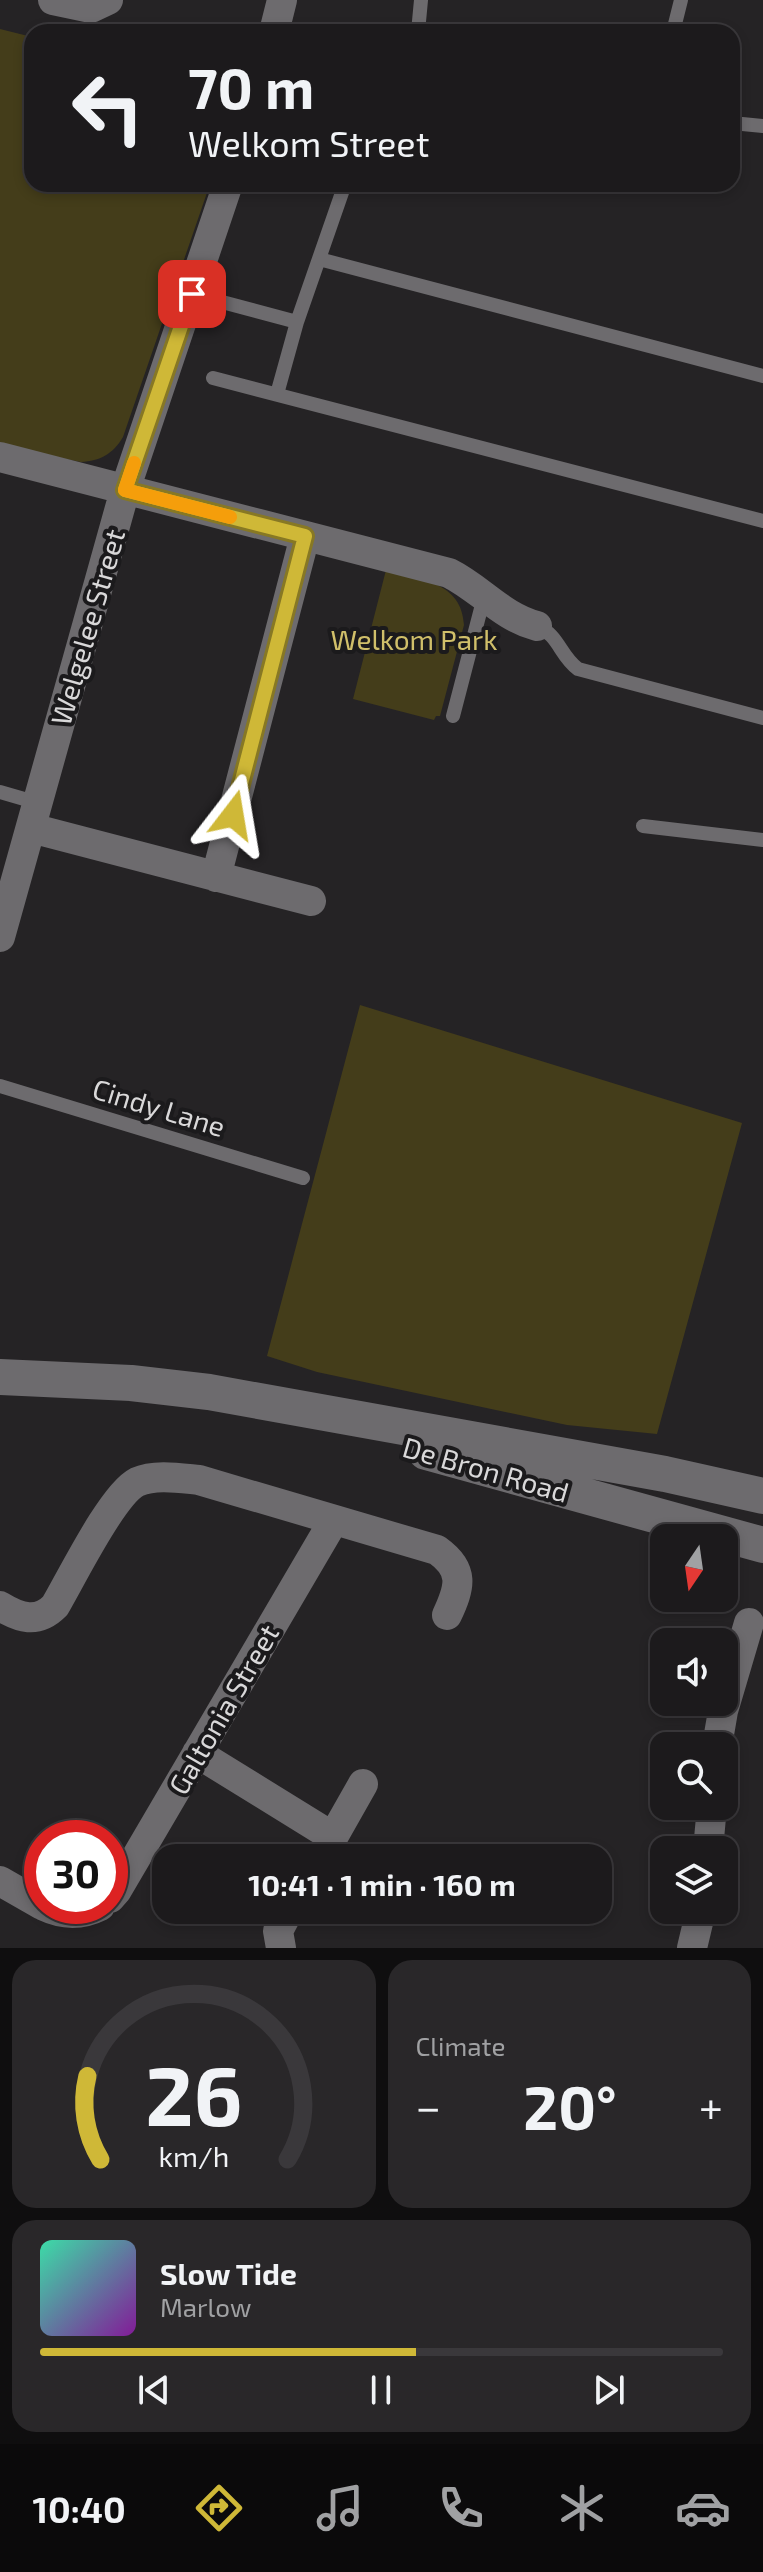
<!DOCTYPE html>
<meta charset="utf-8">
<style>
body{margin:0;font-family:"Exo 2",sans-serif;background:#292729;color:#f1f3f6;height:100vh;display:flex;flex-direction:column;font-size:30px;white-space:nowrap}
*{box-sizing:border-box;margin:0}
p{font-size:26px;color:#a0a1a3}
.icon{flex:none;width:44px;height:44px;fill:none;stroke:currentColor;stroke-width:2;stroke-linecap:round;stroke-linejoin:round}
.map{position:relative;height:1948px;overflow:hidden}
.drawer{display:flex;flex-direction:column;gap:12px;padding:12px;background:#0f0e0f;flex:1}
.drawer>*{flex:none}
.top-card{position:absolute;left:24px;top:24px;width:716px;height:168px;border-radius:24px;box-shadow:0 4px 12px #0003,0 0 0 2px #3a383b;background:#1c1a1c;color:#f1f3f6;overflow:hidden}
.needle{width:52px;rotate:193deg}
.tools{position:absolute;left:650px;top:1524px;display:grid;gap:16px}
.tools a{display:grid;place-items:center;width:88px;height:88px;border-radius:16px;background:#1c1a1c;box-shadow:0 4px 12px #0003,0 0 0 2px #3a383b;font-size:40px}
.speed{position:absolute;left:24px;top:1820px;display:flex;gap:16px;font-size:40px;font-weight:700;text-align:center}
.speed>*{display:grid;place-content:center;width:104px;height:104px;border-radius:50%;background:#1c1a1c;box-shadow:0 4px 12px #0003,0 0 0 2px #3a383b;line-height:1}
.speed .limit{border:12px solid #d22;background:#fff;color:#111}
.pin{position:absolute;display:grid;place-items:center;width:68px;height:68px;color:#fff;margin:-34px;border-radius:16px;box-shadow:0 4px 12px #0006}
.me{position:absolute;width:88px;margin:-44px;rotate:14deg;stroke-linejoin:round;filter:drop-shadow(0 0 6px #0008)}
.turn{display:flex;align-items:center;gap:28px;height:168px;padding:0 32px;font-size:36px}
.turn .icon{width:104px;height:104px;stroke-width:2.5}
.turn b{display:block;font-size:56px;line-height:68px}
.big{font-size:60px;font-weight:700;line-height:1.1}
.drawer .card{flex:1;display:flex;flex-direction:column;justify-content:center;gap:12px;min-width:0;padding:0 28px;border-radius:24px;background:#292729}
.drawer .dial{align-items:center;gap:0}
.dial svg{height:208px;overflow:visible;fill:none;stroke:#3a383b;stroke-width:7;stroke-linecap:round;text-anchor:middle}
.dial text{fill:#f1f3f6;stroke:none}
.song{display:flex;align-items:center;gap:24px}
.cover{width:96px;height:96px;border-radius:12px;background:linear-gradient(135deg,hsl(160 70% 55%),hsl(290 70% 35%))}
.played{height:8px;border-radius:4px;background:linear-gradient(90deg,#cfb837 55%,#3a383b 55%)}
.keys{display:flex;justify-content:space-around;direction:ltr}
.heat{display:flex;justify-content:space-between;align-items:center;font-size:44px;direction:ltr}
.drawer .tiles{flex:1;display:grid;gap:12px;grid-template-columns:1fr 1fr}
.card:last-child{grid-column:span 2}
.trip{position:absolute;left:152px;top:1844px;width:460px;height:80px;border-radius:24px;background:#1c1a1c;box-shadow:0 4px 12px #0003,0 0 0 2px #3a383b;font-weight:700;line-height:80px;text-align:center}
.dock{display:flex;height:128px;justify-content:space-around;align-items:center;background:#0b0a0b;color:#a0a1a3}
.dock .icon{width:56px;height:56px}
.dock .active{color:#cfb837}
.dock b{font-size:36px;color:#f1f3f6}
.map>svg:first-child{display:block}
</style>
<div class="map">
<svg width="763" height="1948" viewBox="0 0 763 1948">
<rect width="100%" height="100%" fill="#252325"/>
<path fill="#443d1a" d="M0,29L32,37V184H210L123,437C113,454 100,461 81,462L0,446Z
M386,570C420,579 462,582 464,625L440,716H436L434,720L353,699Z
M360,1005L742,1123L657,1434L567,1425L317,1372L267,1356Z"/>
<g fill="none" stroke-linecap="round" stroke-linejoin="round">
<path stroke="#6d6b6e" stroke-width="14" d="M418,32L421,0
M673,32L681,0
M732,123L763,126
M319,259L763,376
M192,294L297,322L277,394
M297,322L345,184
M213,378L763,521
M537,626C559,635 560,656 578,669L763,718
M453,716L484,597
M0,792L38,803
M643,826L763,840
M0,1086L303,1178"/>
<path stroke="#6d6b6e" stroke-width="30" d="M53,0L91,8L108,0
M274,32L282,0
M0,457L449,573C481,589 502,617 537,626
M31,828L311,901
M216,877L305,536
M0,937L125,490L228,184
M0,1606C20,1618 37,1624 55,1606C71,1579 112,1495 137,1482C155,1474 179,1478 199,1480L437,1550C465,1570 460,1587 447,1615
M717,1746L723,1711L749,1623
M197,1753L333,1837L320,1858
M333,1837L363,1784
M708,1850L712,1806
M0,1881L42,1905
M110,1898L117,1890L334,1520
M44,1906C63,1915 80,1916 100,1906
M281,1948L278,1931L289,1910
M692,1948L701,1910"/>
<path stroke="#6d6b6e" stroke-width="36" d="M0,1377L131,1383L209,1392L665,1474L763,1496
M426,1452L763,1545"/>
</g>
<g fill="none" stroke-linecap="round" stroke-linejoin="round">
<defs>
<path id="route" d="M192,294L125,490L305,536L233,815"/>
</defs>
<use href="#route" stroke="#877824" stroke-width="20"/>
<use href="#route" stroke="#cfb837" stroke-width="14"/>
<path stroke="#f59e0b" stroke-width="14" d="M134,463L125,490L230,517"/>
</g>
<g text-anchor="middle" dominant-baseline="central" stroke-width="8" stroke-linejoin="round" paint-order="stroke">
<g font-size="28" fill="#d9d8d9" stroke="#1b1a1c">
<text transform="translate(87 627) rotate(-74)">Welgelee Street</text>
<text transform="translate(159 1107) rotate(17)">Cindy Lane</text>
<text transform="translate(486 1469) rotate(16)">De Bron Road</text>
<text transform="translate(223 1709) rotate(-60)">Galtonia Street</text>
</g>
<g font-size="28" fill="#d0bf6a" stroke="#1b1a1c">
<text x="414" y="639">Welkom Park</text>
</g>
</g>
</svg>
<div class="tools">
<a><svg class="needle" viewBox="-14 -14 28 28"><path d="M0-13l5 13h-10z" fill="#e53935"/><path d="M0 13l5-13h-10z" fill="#a0a1a3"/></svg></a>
<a><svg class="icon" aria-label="sound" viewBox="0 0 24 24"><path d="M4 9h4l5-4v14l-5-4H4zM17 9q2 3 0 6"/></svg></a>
<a><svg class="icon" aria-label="search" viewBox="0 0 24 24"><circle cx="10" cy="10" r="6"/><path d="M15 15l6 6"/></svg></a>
<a><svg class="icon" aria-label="layers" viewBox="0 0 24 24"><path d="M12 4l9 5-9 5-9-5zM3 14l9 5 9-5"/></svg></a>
</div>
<div class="speed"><div class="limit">30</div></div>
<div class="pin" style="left:192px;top:294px;background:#d93025"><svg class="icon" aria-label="arrive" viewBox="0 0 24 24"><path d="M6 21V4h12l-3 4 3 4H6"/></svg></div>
<svg class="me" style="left:233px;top:815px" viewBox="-20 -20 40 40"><path d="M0-17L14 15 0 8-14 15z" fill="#cfb837" stroke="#fff" stroke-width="4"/></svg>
<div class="trip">10:41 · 1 min · 160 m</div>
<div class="top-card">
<div class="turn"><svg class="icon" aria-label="left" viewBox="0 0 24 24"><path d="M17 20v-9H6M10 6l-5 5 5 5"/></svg><div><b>70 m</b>Welkom Street</div></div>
</div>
</div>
<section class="drawer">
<div class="tiles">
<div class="card dial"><svg viewBox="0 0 100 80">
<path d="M14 69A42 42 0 1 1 86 69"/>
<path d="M14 69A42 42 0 0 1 9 37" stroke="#cfb837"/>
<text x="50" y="56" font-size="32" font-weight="700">26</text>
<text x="50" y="72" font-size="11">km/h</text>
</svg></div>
<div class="card"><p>Climate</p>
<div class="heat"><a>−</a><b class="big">20°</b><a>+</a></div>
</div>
<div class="card">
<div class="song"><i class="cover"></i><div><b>Slow Tide</b><p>Marlow</p></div></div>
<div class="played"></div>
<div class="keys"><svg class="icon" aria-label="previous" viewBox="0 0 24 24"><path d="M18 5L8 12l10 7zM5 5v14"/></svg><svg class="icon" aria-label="pause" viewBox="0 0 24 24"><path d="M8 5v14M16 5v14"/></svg><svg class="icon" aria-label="next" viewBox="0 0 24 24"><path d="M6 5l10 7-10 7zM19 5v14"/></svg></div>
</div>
</div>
</section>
<nav class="dock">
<b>10:40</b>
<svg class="icon active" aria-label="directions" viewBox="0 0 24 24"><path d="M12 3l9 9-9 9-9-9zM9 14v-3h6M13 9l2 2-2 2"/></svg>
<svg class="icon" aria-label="music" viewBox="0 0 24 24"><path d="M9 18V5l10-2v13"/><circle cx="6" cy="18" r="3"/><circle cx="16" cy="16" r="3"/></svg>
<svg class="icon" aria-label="phone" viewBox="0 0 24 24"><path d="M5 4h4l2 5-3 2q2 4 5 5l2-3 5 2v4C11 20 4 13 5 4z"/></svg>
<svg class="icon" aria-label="climate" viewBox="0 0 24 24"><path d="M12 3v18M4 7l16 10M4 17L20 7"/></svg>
<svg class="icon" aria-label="car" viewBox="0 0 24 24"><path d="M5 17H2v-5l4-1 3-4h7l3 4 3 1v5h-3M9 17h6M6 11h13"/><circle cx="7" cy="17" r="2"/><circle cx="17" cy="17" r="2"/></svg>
</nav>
